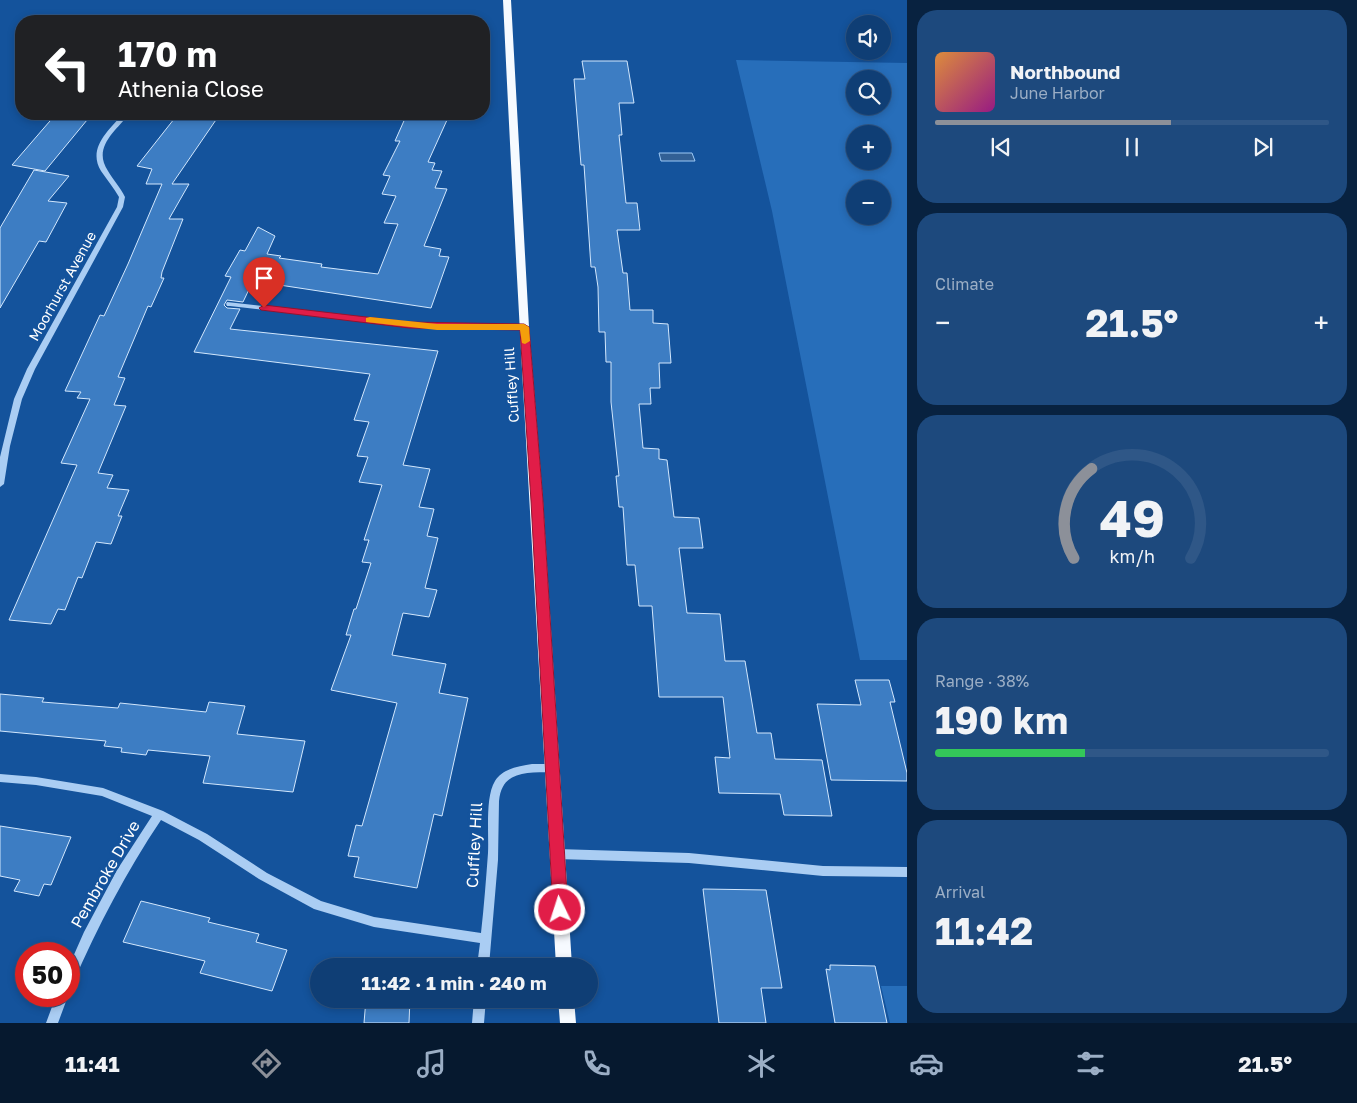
<!DOCTYPE html>
<meta charset="utf-8">
<style>
body{margin:0;font-family:"Golos Text",sans-serif;background:#1d497d;color:#f1f3f6;height:100vh;display:flex;flex-direction:column;font-size:19px;white-space:nowrap}
*{box-sizing:border-box;margin:0}
p{font-size:16px;color:#9baec5}
.icon{flex:none;width:28px;height:28px;fill:none;stroke:currentColor;stroke-width:2;stroke-linecap:round;stroke-linejoin:round}
.map{position:relative;flex:1;overflow:hidden}
.drawer{display:flex;flex-direction:column;gap:10px;padding:10px;background:#082240;width:450px}
.drawer>*{flex:none}
.guide{position:absolute;left:15px;top:15px;width:475px;height:105px;border-radius:20px;box-shadow:0 2px 8px #0003,0 0 0 1px #2f5787;background:#202124;color:#fff;overflow:hidden}
.controls{position:absolute;left:846px;top:15px;display:grid;gap:10px}
.controls a{display:grid;place-items:center;width:45px;height:45px;border-radius:50%;background:#0f3e75;box-shadow:0 2px 8px #0003,0 0 0 1px #2f5787;font-size:25px}
.speed{position:absolute;left:15px;top:942px;display:flex;gap:10px;font-size:25px;font-weight:700;text-align:center}
.speed>*{display:grid;place-content:center;width:65px;height:65px;border-radius:50%;background:#0f3e75;box-shadow:0 2px 8px #0003,0 0 0 1px #2f5787;line-height:1}
.speed .limit{border:8px solid #d22;background:#fff;color:#111}
.pin{position:absolute;display:grid;place-items:center;width:42px;height:42px;color:#fff;margin:-51px -21px;border-radius:50% 50% 50% 0;rotate:-45deg;box-shadow:0 0 5px #0007}
.pin .icon{rotate:45deg}
.me{position:absolute;width:55px;margin:-28px;rotate:356deg;stroke-linejoin:round;filter:drop-shadow(0 0 4px #0008)}
.turn{display:flex;align-items:center;gap:18px;height:105px;padding:0 20px;font-size:22px}
.turn .icon{width:65px;height:65px;stroke-width:2.5}
.turn b{display:block;font-size:35px;line-height:42px}
.big{font-size:38px;font-weight:700;line-height:1.1}
.drawer .widget{flex:1;display:flex;flex-direction:column;justify-content:center;gap:8px;min-width:0;padding:0 18px;border-radius:20px;background:#1d497d}
.drawer .dial{align-items:center;gap:0}
.dial svg{height:130px;overflow:visible;fill:none;stroke:#2f5787;stroke-width:7;stroke-linecap:round;text-anchor:middle}
.dial text{fill:#f1f3f6;stroke:none}
.song{display:flex;align-items:center;gap:15px}
.cover{width:60px;height:60px;border-radius:8px;background:linear-gradient(135deg,hsl(30 70% 55%),hsl(310 70% 35%))}
.played{height:5px;border-radius:2px;background:linear-gradient(90deg,#8c9099 60%,#2f5787 60%)}
.keys{display:flex;justify-content:space-around;direction:ltr}
.heat{display:flex;justify-content:space-between;align-items:center;font-size:28px;direction:ltr}
.charge{height:8px;border-radius:4px;background:linear-gradient(90deg,#34c759 38%,#2f5787 0)}
.trip{position:absolute;left:310px;top:958px;width:288px;height:50px;border-radius:25px;background:#0f3e75;box-shadow:0 2px 8px #0003,0 0 0 1px #2f5787;font-weight:700;line-height:50px;text-align:center}
.menu{display:flex;height:80px;justify-content:space-around;align-items:center;background:#06192f;color:#9baec5}
.menu .icon{width:35px;height:35px}
.menu .active{color:#8c9099}
.menu b{font-size:22px;color:#f1f3f6}
main{display:flex;flex:1;min-height:0}
.map>svg:first-child{display:block}
</style>
<main>
<div class="map">
<svg width="907" height="1023" viewBox="0 0 907 1023">
<rect width="100%" height="100%" fill="#14539c"/>
<path fill="#276eba" fill-rule="evenodd" d="M736,60L907,63V660H860L772,211ZM855,79H882V106H855ZM855,134H882V161H855ZM855,189H882V216H855Z
M881,986H907V1023H890Z"/>
<path fill="#326095" stroke="#9cc9f6" d="M659,153H692L695,161H661Z"/>
<path fill="#3d7dc3" stroke="#d2e7fd" d="M582,61H627L634,103H619L622,135H619L626,203H637L640,230H617L623,273H627L630,310H653V323L668,324L671,363H659L660,388H650L651,404H639L643,448L659,449V459L667,460L674,517L699,518L703,548H679L687,613L720,614L725,661H745L757,733H771L775,759L822,760L832,816L784,815L780,794L719,793L715,757L730,758L723,697H659L652,606H639L635,565H627L623,507H619L616,476H619L611,402V362H606L605,332H599L598,287L595,267H591L584,165H581L574,79H585Z
M56,114H92L45,171L12,165Z
M178,114H220L172,184H189L169,219H183L162,272L161,278H164L151,307L148,306L118,377L125,378L114,405L126,406L98,473L113,475L107,488L129,490L118,516H122L111,544L96,542L82,578L78,577L65,610L58,609L51,624L9,620L77,465L61,463L90,399L77,398L81,392L65,391L100,315L104,316L128,264L162,184H146L152,169L137,166Z
M407,114H445L443,119L447,120L428,162L435,163L432,170L442,171L435,188L447,189L424,246L441,249L439,256L449,257L431,308L253,281L243,302L227,300L224,305L227,308L240,309L230,329L438,351L403,465L430,469L419,507L434,509L427,536L438,538L425,588L437,590L429,617L403,613L392,655L446,664L439,693L468,698L442,816L434,814L417,888L354,877L359,857L348,856L356,825L362,826L397,703L331,690L351,635H346L354,609H356L371,563L362,562L369,540H364L382,485L359,482L368,457L357,456L369,422L354,420L370,374L194,352L231,277L225,276L240,250L245,251L258,227L275,236L267,254L281,256L279,258L322,264L321,267L378,274L398,224L384,223L396,196L382,194L390,176L383,175L400,141H395Z
M34,170L69,176L48,201L67,203L46,242L39,241L0,308V228Z
M855,680H889L895,702H890L907,773V781L831,780L817,704L861,705Z
M0,694L44,698L42,702L118,708L120,703L206,712L209,702L245,706L237,734L305,741L293,792L203,783L210,756L148,750L146,755L121,752L122,748L104,746L106,741L0,731Z
M0,826L71,837L51,885L44,884L39,896L14,891L20,880L0,876Z
M703,889L766,890L782,988H761L766,1023H719Z
M141,901L210,918L208,922L259,934L256,942L287,950L272,991L200,973L205,961L123,942Z
M830,965L875,966L887,1023H835L826,969L830,970Z
M366,999H410L409,1023H364Z"/>
<g fill="none" stroke-linecap="round" stroke-linejoin="round">
<path fill="#aacdf3" fill-rule="evenodd" d="M123,114H129C116,131 92,147 108,171C113,180 121,188 125,197L123,207L35,369L22,399L10,446L4,484L0,487V457L14,399L27,369L117,207L119,197C114,188 107,180 101,171C87,148 109,130 123,114Z
M227,302L409,323L524,325L528,327L524,329L409,327L230,306H227L226,304Z
M532,764H552L556,765L557,768L556,771L552,772C527,773 502,770 499,801L498,860L489,966H477L480,943L374,927L314,909L259,879L199,840L161,820C126,872 98,926 73,983L69,984V966L84,932L117,870L152,816L102,796L36,785L0,782V774L36,777L103,788L163,811L207,834L267,873L321,901L374,917L481,933C484,906 486,880 488,853C489,833 485,797 495,781C502,769 519,766 532,764Z
M557,849L689,853L823,866L907,867V877L823,876L689,863L557,859L553,857L552,854L553,851Z
M56,996H68L58,1023H46Z
M474,999H486L484,1023H472Z"/>
<path fill="#f6faff" fill-rule="evenodd" d="M503,0H511L529,327L543,501L572,966H556C538,644 518,322 503,0Z
M558,999H574L576,1023H560Z"/>
</g>
<path fill="#e11d48" stroke="#92132f" d="M264,305L409,322L524,324L529,327L543,501L568,910L565,915L560,917L555,915L553,910L531,501L520,330L409,328L261,310L259,308Z"/>
<path fill="#f59e0b" d="M370,317L437,324H524L529,327L530,341L525,344L522,343L520,330H437L366,322V318Z"/>
<g text-anchor="middle" dominant-baseline="central" stroke-width="5" stroke-linejoin="round" paint-order="stroke">
<g font-size="14" fill="#fff" stroke="#14539c">
<text transform="translate(62 286) rotate(-61)">Moorhurst Avenue</text>
<text transform="translate(511 385) rotate(-94)">Cuffley Hill</text>
</g>
<g font-size="16" fill="#fff" stroke="#14539c">
<text transform="translate(474 845) rotate(-87)">Cuffley Hill</text>
<text transform="translate(105 874) rotate(-60)">Pembroke Drive</text>
</g>
</g>
</svg>
<div class="controls">
<a><svg class="icon" aria-label="sound" viewBox="0 0 24 24"><path d="M4 9h4l5-4v14l-5-4H4zM17 9q2 3 0 6"/></svg></a>
<a><svg class="icon" aria-label="search" viewBox="0 0 24 24"><circle cx="10" cy="10" r="6"/><path d="M15 15l6 6"/></svg></a>
<a>+</a>
<a>−</a>
</div>
<div class="speed"><div class="limit">50</div></div>
<div class="pin" style="left:264px;top:308px;background:#d93025"><svg class="icon" aria-label="arrive" viewBox="0 0 24 24"><path d="M6 21V4h12l-3 4 3 4H6"/></svg></div>
<svg class="me" style="left:560px;top:910px" viewBox="-20 -20 40 40"><circle r="17" fill="#e11d48" stroke="#fff" stroke-width="3"/><path d="M0-11L8 9 0 5-8 9z" fill="#fff"/></svg>
<div class="trip">11:42 · 1 min · 240 m</div>
<div class="guide">
<div class="turn"><svg class="icon" aria-label="left" viewBox="0 0 24 24"><path d="M17 20v-9H6M10 6l-5 5 5 5"/></svg><div><b>170 m</b>Athenia Close</div></div>
</div>
</div>
<section class="drawer">
<div class="widget">
<div class="song"><i class="cover"></i><div><b>Northbound</b><p>June Harbor</p></div></div>
<div class="played"></div>
<div class="keys"><svg class="icon" aria-label="previous" viewBox="0 0 24 24"><path d="M18 5L8 12l10 7zM5 5v14"/></svg><svg class="icon" aria-label="pause" viewBox="0 0 24 24"><path d="M8 5v14M16 5v14"/></svg><svg class="icon" aria-label="next" viewBox="0 0 24 24"><path d="M6 5l10 7-10 7zM19 5v14"/></svg></div>
</div>
<div class="widget"><p>Climate</p>
<div class="heat"><a>−</a><b class="big">21.5°</b><a>+</a></div>
</div>
<div class="widget dial"><svg viewBox="0 0 100 80">
<path d="M14 69A42 42 0 1 1 86 69"/>
<path d="M14 69A42 42 0 0 1 25 14" stroke="#8c9099"/>
<text x="50" y="56" font-size="32" font-weight="700">49</text>
<text x="50" y="72" font-size="11">km/h</text>
</svg></div>
<div class="widget"><p>Range · 38%</p><b class="big">190 km</b><div class="charge"></div></div>
<div class="widget"><p>Arrival</p><b class="big">11:42</b></div>
</section>
</main>
<nav class="menu">
<b>11:41</b>
<svg class="icon active" aria-label="directions" viewBox="0 0 24 24"><path d="M12 3l9 9-9 9-9-9zM9 14v-3h6M13 9l2 2-2 2"/></svg>
<svg class="icon" aria-label="music" viewBox="0 0 24 24"><path d="M9 18V5l10-2v13"/><circle cx="6" cy="18" r="3"/><circle cx="16" cy="16" r="3"/></svg>
<svg class="icon" aria-label="phone" viewBox="0 0 24 24"><path d="M5 4h4l2 5-3 2q2 4 5 5l2-3 5 2v4C11 20 4 13 5 4z"/></svg>
<svg class="icon" aria-label="climate" viewBox="0 0 24 24"><path d="M12 3v18M4 7l16 10M4 17L20 7"/></svg>
<svg class="icon" aria-label="car" viewBox="0 0 24 24"><path d="M5 17H2v-5l4-1 3-4h7l3 4 3 1v5h-3M9 17h6M6 11h13"/><circle cx="7" cy="17" r="2"/><circle cx="17" cy="17" r="2"/></svg>
<svg class="icon" aria-label="filters" viewBox="0 0 24 24"><path d="M4 7h16M4 17h16"/><circle cx="9" cy="7" r="2"/><circle cx="15" cy="17" r="2"/></svg>
<b>21.5°</b>
</nav>
